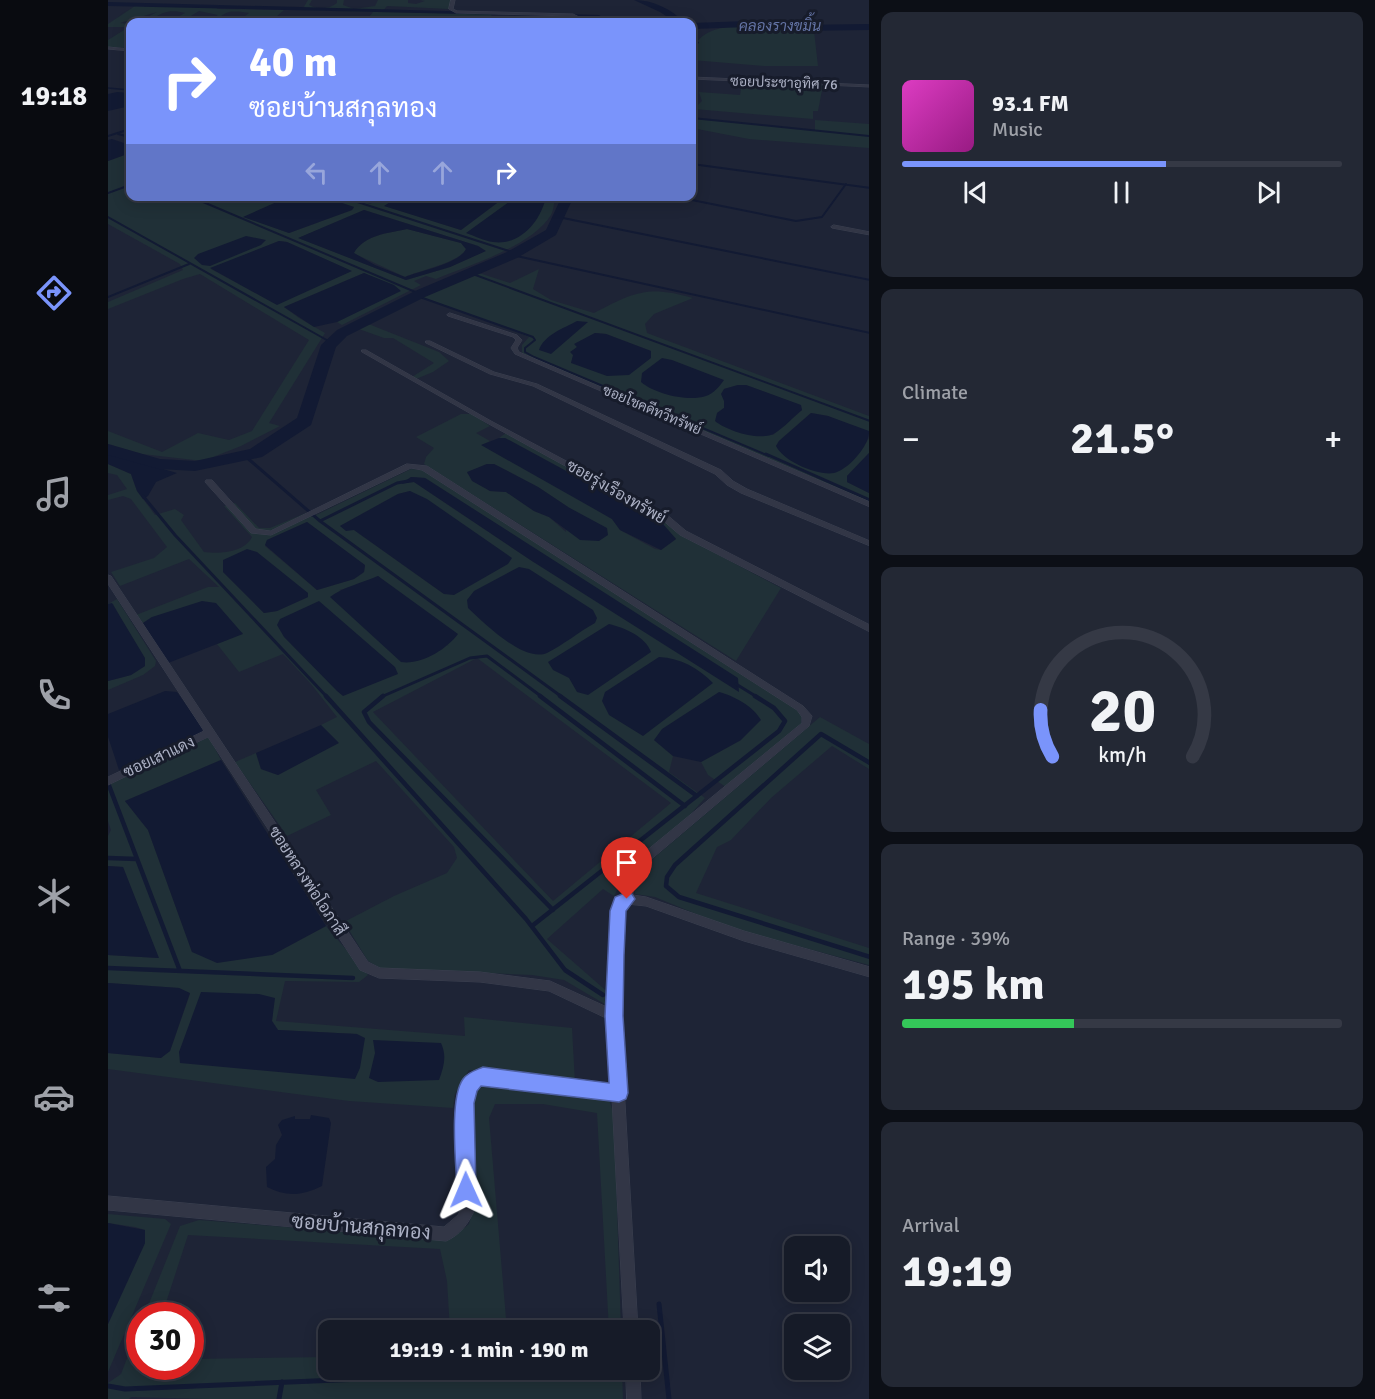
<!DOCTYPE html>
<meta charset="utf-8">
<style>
body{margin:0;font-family:Signika,Sarabun,sans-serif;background:#232834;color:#f1f3f6;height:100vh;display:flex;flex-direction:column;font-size:22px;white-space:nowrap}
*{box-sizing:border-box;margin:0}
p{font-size:20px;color:#9ea1a8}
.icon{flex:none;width:33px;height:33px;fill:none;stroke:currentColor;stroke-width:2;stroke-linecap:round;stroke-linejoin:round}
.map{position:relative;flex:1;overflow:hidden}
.drawer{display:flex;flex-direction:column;gap:12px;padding:12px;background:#0c0f16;width:506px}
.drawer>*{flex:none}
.guide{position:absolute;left:18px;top:18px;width:570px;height:183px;border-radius:12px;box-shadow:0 3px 15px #0003,0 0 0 2px #353945;background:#7a94fb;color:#fff;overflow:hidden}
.controls{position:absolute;left:676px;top:1236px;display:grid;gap:12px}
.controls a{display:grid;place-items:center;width:66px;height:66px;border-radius:12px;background:#161b28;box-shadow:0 3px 15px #0003,0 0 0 2px #353945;font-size:30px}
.speed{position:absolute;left:18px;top:1302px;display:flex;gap:12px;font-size:30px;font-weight:700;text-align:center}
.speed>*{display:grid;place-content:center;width:78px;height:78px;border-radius:50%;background:#161b28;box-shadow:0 3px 15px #0003,0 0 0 2px #353945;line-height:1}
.speed .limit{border:9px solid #d22;background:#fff;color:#111}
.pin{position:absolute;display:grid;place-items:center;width:51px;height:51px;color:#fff;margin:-62px -26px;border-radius:50% 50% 50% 0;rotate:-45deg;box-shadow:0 0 6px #0007}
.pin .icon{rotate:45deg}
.me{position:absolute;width:66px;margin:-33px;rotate:359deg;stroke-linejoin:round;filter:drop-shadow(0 0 4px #0008)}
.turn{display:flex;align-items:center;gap:21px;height:126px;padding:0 24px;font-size:27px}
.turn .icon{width:78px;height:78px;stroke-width:2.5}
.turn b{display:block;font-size:42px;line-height:51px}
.lanes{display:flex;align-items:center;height:57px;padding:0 24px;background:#0003;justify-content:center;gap:30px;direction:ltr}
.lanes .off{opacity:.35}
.big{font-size:45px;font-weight:700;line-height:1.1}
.drawer .widget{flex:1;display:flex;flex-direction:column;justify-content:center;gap:9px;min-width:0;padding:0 21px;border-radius:12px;background:#232834}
.drawer .dial{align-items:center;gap:0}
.dial svg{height:156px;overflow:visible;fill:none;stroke:#353945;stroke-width:7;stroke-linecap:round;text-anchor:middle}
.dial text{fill:#f1f3f6;stroke:none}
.song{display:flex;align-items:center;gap:18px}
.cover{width:72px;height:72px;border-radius:9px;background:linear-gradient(135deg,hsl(310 70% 55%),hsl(310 70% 35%))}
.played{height:6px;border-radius:3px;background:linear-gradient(90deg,#7a94fb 60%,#353945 60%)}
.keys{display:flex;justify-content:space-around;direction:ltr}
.heat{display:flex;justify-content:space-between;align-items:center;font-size:33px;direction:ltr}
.charge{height:9px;border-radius:4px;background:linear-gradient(90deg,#34c759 39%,#353945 0)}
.trip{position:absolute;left:210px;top:1320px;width:342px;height:60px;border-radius:12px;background:#161b28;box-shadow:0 3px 15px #0003,0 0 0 2px #353945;font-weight:700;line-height:60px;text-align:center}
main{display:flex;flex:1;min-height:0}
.tabs{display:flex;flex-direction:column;width:108px;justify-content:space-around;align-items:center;background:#090b10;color:#9ea1a8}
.tabs .icon{width:42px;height:42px}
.tabs .on{color:#7a94fb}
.tabs b{font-size:27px;color:#f1f3f6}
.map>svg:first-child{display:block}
</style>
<main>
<nav class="tabs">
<b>19:18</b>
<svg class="icon on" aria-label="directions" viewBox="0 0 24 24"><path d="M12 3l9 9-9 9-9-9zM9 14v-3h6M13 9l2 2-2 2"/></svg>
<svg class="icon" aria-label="music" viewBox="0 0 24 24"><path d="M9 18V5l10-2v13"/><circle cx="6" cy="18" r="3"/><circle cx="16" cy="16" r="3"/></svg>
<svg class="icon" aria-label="phone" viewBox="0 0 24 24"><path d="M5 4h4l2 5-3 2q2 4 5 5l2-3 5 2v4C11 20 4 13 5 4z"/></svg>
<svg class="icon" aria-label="climate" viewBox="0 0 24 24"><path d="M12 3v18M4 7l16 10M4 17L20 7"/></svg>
<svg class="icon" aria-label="car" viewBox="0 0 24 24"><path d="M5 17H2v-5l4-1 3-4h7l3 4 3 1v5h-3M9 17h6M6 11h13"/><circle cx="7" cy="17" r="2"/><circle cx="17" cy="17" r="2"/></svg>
<svg class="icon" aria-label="filters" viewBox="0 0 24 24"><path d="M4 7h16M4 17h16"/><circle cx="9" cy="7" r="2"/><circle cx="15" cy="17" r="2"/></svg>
</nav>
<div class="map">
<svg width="762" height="1399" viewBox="0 0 762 1399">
<rect width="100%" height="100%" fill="#1e2436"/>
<path fill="#203037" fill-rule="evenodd" d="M200,0H204L201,5C211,10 221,9 229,3V0H236L235,5L246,9L267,6L270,0H311H300V3L308,4L317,1L312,0H343L341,9L279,6L274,12L384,14L381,22H378L380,17L372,16L371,22H320L322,18L328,17L320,18L318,22H257L265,12L194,10Z
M0,3L110,7L109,9L176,10L162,22H160L163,19L142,17L134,22H129L141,13C135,12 127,11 121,12C112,15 108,22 98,22L110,15L91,11L73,22H61L77,13C52,6 48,22 30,22L49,12L12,23L22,24V44L18,46L22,48L0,47V40L21,27H0V24L27,6L0,5Z
M627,26L706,31L710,66H656L584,60C583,35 606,28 627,26Z
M634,82L715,85L710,111H705V119L586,109L594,101L591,92L632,95Z
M589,118L707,130V120L761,124V148L641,139L584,128V120Z
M22,153V196L182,197L136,217L181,233L244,210L246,207L216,197H238L262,204L276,197H290L277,206L353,230L397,197H408L359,233L387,242L437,202L438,197H447C446,202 446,210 443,215C423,247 361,265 328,279L318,276L306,281L313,285L234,325L229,322L292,290L256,273L176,307L191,318L217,333L161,423L172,426L133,446L95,461L34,454L0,444V431L54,452L90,433L121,440L144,431L201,340L92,274L75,279L0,309V302L75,270L72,264L0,224V161ZM256,210L370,246L377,251L342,267L298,280L191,238ZM171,241L179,242L243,271L168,304L103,269Z
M299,229L353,243L358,249C351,263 312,270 297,277L245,253C257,235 280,233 299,229Z
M431,269L425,289L443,300L486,313C526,292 540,285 585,298L546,314L537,324L539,333L761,416V433L720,416L703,413L671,441L668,446L755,448L761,438V453L739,476V482L761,493V502L414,353V345L421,337L312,296L371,273L402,283ZM487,333L498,334L543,351L463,363L469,347L467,344ZM630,385H638L692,405L694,410L665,435L609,413L616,408V389Z
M258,323L331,352L341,361L325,372L308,379L304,377L326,363L285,338H276L248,328Z
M353,414H364L382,426L368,433L382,441L374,445L463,494L504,519L512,530L547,549L553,550L568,539L554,523L397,438H391L398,433L556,518L573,535L673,588L628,661L316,464L318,457L326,448L308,437ZM379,464H386L430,487L460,507L458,532L441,517L426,511L398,492L382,491L359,473Z
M0,464L23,474L29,491L47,515L67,509L76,515L73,520L96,552C111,554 136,553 144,537L116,506L127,503L151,528H162L198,513L204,517L303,469L317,470L689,709L694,715L693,724L618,787L600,775L593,762L633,740H546L565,756L561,772L597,798L581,816L517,874L506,896L495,889L439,939L502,994L500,1006L456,980L424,975L272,968L260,961L236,922L286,896L339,873L349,858L346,847L268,761L208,790L223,815L179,836L127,762L148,753L153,769L170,775L230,742L213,725L229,717L203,684L175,654L131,672L109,644L135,633L44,617L35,623L28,615L100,587H111L81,559L12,586L3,572L46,558L59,547L23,499L15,496L0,500V495L19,489L9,475L0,473ZM303,477L317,478L412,539L427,563L306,482L294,483ZM302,491L336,594L246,530L232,526L290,494ZM199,522L257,566L256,572L246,579L209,590L157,546L159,540ZM115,572L200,593V597L169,611L156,613ZM270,576L341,646L231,590L248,586ZM369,658L563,803L445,901L265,712Z
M9,599L48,661L47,666L35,675L0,690V681L23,675L37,666L5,604H0Z
M712,717L761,744V769L724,746L663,798L623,840L609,847L588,893L761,948V965L622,928L547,897L527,894L524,882L528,873Z
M101,737L113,760L17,801L40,830L84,952L164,955L218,926L260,975L251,982L177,981L168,1021L357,1036L356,1017L464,1028L467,1083L361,1070L347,1094L345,1108L241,1101L0,1069V1053L52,1058L62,1051L82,994L71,988L0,983V955L50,958L15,867L0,866V836L3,830L0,821V785ZM166,998L164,1021L170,1030L249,1034L71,1052Z
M378,1083L500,1096L506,1115L513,1330H501L489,1113L435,1104H387L381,1118L399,1330H342L339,1281L332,1249L80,1235L54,1315L36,1316L72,1226L91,1220L341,1240L361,1224L364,1213L366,1093L369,1086Z
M0,1214L57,1219L63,1224L0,1372V1324L37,1243V1230L27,1227L0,1223Z
M31,1327L32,1366H82L83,1359L220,1357V1370H403L494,1375L496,1370H514L515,1399H101L23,1397L21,1399H0V1383L13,1374Z"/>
<path fill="#121a33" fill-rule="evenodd" d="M474,16L543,18L546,21L554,22H486L485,18Z
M9,92L22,93V106L0,111V94Z
M4,139L22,145V153L0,161V140Z
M182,196L216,197L246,207L244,210L181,233L135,217Z
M290,197V196L397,197L353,230L276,206Z
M408,197H438C433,220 413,246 385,242C376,241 367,236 358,233Z
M256,210L370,246L378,251L342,267L298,280L190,238ZM299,229L353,243L358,249C352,263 312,271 297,277L267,265L246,253C256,235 280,233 299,229Z
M138,236L158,240L153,245L102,266L94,265L86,258L90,254Z
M171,241L179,242L244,271L169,305L102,268Z
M256,273L286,285L293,291L229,322L206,327L176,307Z
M469,321L480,322L443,354L431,350C436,335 456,328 469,321Z
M487,333L498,334L543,351V358L521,375L499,376L463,363L465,355L462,352L469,347L466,344Z
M554,358L564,360L616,380C612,386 605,394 598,396C580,402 547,394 533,382L534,373Z
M630,385H638L693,405L694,410C685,417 677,427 667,433C653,442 619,431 607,421L609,413L616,408V401L613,394L616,389Z
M703,413L720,416L761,431C762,445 740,470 726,473C709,476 675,461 668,446L671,441Z
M391,438H397L543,517L554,523L568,539L553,550L512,530L504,519L373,445Z
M0,453L69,473L48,482L40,496L35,499L29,491L23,474L0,464Z
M761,453V493L739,482V476Z
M379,464H386L430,487L460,507L499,528L500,535L491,541L472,540L441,517L426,511L398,492L382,491L364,481L359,472Z
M303,477L317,478L630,678L631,692L427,563L306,482L293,484Z
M302,491L319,499L404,558L400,564L346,595L336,594L246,530L238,531L232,526L290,494Z
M199,522L257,565L256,572L246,579L209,590L157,545L159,540Z
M139,549L149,552L200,593V597L169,611L156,613L115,572V560Z
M411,567L421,569L485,610L489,618L487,623C471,632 455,645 439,653C416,663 376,623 360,608L359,600L366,591Z
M270,576L350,634C338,650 313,665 293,662L222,597C235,587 254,583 270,576Z
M94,601L108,603L135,634L60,663L35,623L44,617Z
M211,601L287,667L290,674L235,696L229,691L176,637L169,625L172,619Z
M4,603L37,658V666L23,675L0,681V604Z
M501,624C517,628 537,636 543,652L480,695L469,692L461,678L445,670L440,662Z
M551,657C573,658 590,668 605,683L535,736L501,715L494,701L497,692Z
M57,691L69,692L95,729L93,734L11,770L0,737V714Z
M611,692C626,696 645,706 653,720L633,740L593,762L565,756L546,740L554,729Z
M213,725L231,743L170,775L153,769L148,753Z
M113,760L218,926L164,955L109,963L84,952L40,830L17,801Z
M0,866L15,867L51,958L0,955Z
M0,983L71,988L82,993L62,1051L53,1058L0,1053Z
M93,992L151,994L167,998L164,1021L170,1030L249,1034L257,1038L252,1068L247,1079L72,1063L71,1052Z
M265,1040L333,1043C339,1056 336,1066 331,1080L270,1082L261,1078L267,1053Z
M203,1115L221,1118L223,1123L214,1186C194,1196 178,1197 159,1187L158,1167L167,1159L168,1145L174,1135L170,1125L174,1120L187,1116V1119H202Z
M0,1223L37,1230V1243L0,1324Z"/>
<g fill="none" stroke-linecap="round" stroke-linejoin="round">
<path stroke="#121a33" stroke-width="1.5" d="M0,88L22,90"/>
<path stroke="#121a33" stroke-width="2" d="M584,118L762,136
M10,134L22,137
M0,136L22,129
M584,164L762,188
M0,193L22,185
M81,196L312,294
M231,196L407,253
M564,196L688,221L714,217L738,184
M0,217L224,343
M450,217L762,280
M404,255L762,333
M362,273L762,421
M309,296L425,337L427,340L417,348V352L426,357L661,456
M0,297L81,264"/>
<path stroke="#121a33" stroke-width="3" d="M658,454L762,500
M137,456L212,521L454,697
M35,496L67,535L219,697
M212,521L289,483L300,481
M628,684L649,697
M273,697L362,658L379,656L434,697"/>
<path stroke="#121a33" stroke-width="4.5" d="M218,696L418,919L457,970L495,995
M275,696L256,712L261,722L445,910
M432,696L577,806
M452,696L589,796
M762,763L713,734L567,865L559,877L558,886L571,897L762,957
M0,783L72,971
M0,858L29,859
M424,926L671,731L677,721L666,708L647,696
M0,968L245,978"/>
<path stroke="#121a33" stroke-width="5" d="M551,1304L561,1399
M0,1386L17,1389L372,1374
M171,1399L174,1382"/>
<path fill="#121a33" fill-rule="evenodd" d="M0,2L491,15L494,17L0,6Z
M525,16L568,18L571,20L523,19Z"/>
<path fill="#121a33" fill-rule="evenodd" d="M526,0C545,0 563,9 576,22H567L552,12Z
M640,21L689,25L762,24V30L689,31L640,27L584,29V23Z
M584,35L587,36L591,43L584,48Z
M454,196H466L448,235L409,258L317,297L239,336L228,347L203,425L154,457L87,471L51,469L0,455V444L52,459L87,461L142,449L189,418L213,345L229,330L307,291L399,252L438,230Z"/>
<defs>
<path id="street" d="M343,0H347L345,9L349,11L465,14L471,17L472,22H469L468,18L464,16L348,13L341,9Z
M0,47L22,49V51L0,49Z
M584,77L762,85V87L584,79Z
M726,225L762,232V235L724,228L723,227Z
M342,313L409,335L414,340L409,348L411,352L762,502V507L407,354L403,348L408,340L405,337L340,316L339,315Z
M318,341H322L386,372L429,384L613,470L625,481L639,489L762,541V546L633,493L619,485L607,474L425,386L382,374L318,343Z
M254,350H258L383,421L558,514L578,531L762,625V632L572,535L552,518L379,423L254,352Z
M299,464L319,466L695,706L704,716L701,726L534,867L526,880L525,895L538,897L636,931L762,967V977L636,941L538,906L519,904L517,905L515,911L512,1016L530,1330H516L504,1098L376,1082C367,1087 364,1093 363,1103L366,1211C360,1224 352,1235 338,1241L0,1210V1196L336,1227L350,1215L352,1211L351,1098L356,1085L360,1079L375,1070L504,1086L500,1019L441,991L372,982L271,978L252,970L100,737L0,785V777L96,731L0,584V575L3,576L260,962L272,968L372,972L442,981L501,1008L505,911L509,899L514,897L516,879L526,861L694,723V717L689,710L314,470L303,468L163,535L143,533L97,482L98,480H104L148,529L162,531Z
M518,1370H532L533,1399H519Z"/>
</defs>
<use href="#street" stroke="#3b4050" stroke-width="1"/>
<use href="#street" fill="#323646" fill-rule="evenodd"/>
</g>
<path fill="#7a94fb" stroke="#4f60a3" stroke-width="1.5" d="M519,892L524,894L527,899L518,911L516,955L515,1016L520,1093L518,1099L511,1102L373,1086L369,1091L366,1103L368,1190L365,1197L358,1200L352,1197L349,1190C348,1164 341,1098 355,1079C360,1072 368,1070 375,1067L501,1083L497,1016L502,911L507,897Z"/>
<g text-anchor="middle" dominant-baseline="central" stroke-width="6" stroke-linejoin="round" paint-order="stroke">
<g font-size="14" fill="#abb0c4" stroke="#171c2b">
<text transform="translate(676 83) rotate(2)">ซอยประชาอุทิศ 76</text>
<text transform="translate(544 410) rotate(23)">ซอยโชคดีทวีทรัพย์</text>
</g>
<g font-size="15" font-style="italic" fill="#6373a4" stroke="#171c2b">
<text x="672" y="26">คลองรางขมิ้น</text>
</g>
<g font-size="16" fill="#abb0c4" stroke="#171c2b">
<text transform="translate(508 492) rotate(30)">ซอยรุ่งเรืองทรัพย์</text>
<text transform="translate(51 757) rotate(-25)">ซอยเสาแดง</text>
<text transform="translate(199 881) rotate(57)">ซอยหลวงพ่อโอภาสี</text>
</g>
<g font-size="20" fill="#abb0c4" stroke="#171c2b">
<text transform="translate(253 1227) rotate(5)">ซอยบ้านสกุลทอง</text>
</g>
</g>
</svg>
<div class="controls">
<a><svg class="icon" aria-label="sound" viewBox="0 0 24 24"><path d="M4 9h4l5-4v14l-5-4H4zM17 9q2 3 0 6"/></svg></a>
<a><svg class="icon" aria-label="layers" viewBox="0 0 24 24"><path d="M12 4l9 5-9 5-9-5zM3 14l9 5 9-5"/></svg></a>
</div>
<div class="speed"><div class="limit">30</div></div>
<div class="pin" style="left:519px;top:899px;background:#d93025"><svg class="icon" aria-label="arrive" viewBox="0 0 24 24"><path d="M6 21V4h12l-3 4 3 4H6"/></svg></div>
<svg class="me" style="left:358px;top:1190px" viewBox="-20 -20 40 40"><path d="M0-17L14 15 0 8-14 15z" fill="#7a94fb" stroke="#fff" stroke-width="4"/></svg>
<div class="trip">19:19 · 1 min · 190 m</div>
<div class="guide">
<div class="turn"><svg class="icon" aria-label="right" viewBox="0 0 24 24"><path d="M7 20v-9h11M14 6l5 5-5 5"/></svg><div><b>40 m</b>ซอยบ้านสกุลทอง</div></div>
<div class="lanes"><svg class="icon off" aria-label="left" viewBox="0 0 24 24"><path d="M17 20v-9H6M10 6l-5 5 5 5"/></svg><svg class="icon off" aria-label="ahead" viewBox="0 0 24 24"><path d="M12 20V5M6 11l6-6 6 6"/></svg><svg class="icon off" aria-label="ahead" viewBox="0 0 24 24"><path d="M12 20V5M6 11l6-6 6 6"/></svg><svg class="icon" aria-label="right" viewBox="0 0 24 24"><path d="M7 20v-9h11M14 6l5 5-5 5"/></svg></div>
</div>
</div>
<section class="drawer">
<div class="widget">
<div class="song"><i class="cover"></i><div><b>93.1 FM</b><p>Music</p></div></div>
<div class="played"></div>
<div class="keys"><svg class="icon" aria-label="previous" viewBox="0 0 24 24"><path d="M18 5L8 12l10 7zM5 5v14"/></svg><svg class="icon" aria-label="pause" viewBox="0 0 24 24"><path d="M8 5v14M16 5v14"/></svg><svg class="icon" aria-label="next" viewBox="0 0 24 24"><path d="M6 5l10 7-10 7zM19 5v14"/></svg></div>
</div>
<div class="widget"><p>Climate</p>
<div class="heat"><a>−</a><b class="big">21.5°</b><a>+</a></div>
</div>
<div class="widget dial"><svg viewBox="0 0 100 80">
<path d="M14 69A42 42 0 1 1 86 69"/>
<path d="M14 69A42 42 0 0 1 8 45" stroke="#7a94fb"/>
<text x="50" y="56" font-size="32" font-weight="700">20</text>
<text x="50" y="72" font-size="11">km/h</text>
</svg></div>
<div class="widget"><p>Range · 39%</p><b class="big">195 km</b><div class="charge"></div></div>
<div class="widget"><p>Arrival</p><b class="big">19:19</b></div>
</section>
</main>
